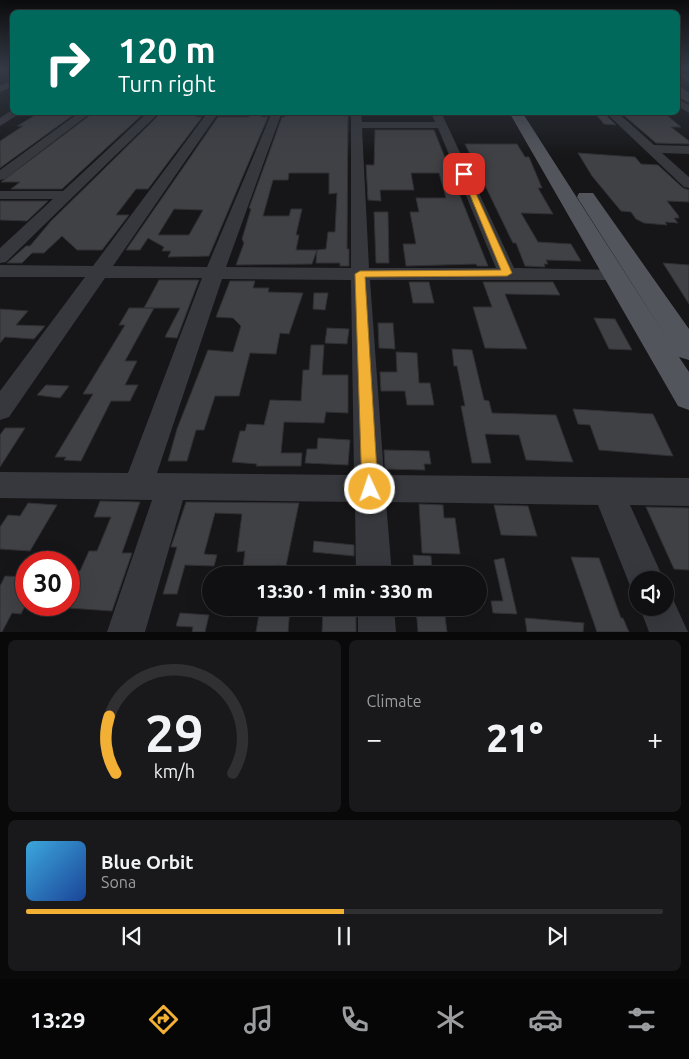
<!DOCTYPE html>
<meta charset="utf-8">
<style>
body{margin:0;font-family:Ubuntu,sans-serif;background:#19191b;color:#f1f3f6;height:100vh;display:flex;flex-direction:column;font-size:19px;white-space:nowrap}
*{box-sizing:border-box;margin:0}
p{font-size:16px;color:#9c9d9f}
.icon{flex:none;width:28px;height:28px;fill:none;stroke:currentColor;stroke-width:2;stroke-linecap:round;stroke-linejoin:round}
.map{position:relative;height:632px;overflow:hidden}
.details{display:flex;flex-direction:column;gap:8px;padding:8px;background:#09090a;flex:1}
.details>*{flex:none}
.guide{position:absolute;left:10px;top:10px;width:670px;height:105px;border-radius:8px;box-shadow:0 5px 20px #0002,0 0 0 1px #303032;background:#00695c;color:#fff;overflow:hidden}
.buttons{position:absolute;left:629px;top:571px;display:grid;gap:10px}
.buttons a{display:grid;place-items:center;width:45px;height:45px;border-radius:50%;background:#101012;box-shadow:0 5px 20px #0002,0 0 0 1px #303032;font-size:25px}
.speed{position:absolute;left:15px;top:551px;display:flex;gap:10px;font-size:25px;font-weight:700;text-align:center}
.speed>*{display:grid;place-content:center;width:65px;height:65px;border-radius:50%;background:#101012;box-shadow:0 5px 20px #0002,0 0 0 1px #303032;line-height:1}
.speed .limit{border:8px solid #d22;background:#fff;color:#111}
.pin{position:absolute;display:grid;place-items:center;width:42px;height:42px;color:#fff;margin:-21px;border-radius:10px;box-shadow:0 2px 8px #0006}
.me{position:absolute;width:55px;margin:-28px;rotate:357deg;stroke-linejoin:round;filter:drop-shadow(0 0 4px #0008)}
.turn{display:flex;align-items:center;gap:18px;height:105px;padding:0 25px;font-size:22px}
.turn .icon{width:65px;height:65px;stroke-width:2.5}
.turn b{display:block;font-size:35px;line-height:42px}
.big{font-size:38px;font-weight:800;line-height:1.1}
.details .card{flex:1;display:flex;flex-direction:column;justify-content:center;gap:8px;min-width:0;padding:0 18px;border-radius:8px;background:#19191b}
.details .dial{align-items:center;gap:0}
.dial svg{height:130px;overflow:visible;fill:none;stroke:#303032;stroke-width:7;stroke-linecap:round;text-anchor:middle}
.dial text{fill:#f1f3f6;stroke:none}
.song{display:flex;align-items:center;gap:15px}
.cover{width:60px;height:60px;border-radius:8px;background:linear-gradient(135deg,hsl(200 70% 55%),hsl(220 70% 35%))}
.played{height:5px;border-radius:2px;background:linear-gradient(90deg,#f2b134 50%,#303032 50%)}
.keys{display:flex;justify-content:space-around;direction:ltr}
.heat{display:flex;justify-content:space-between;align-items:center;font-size:28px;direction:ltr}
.details .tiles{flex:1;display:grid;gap:8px;grid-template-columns:1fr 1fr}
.card:last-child{grid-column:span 2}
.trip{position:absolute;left:202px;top:566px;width:285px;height:50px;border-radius:25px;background:#101012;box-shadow:0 5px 20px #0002,0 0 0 1px #303032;font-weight:800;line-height:50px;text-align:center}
.tabs{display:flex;height:80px;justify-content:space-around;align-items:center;background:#060607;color:#9c9d9f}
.tabs .icon{width:35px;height:35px}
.tabs .on{color:#f2b134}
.tabs b{font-size:22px;color:#f1f3f6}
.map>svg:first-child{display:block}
</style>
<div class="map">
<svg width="689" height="632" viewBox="0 0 689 632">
<rect width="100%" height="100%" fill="#161618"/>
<path fill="#404145" stroke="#303034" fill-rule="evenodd" d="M678,85L689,93V103L678,97Z
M343,112V116H348L347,249H349V266H340V263H316L317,250L326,249L328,232H335L337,193L329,194V173H289L288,180H273L263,216H289L291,209H302L296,235H299L296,250H317L312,264L236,265L244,243L242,239L251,209L249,208L282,117H285L287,113Z
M594,112H603L616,125L604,124Z
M620,112H663L681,127H671L689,141V144L656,143Z
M39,113H76L0,168V141L23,126H17Z
M93,113H144L62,189H11L20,182H1Z
M197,113L196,117H202L148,189H136L116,215H129L102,250H77L62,236L44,253H32L22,263H7L26,246H30L51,221L160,114Z
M250,114H262L261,117H268L209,256L168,257L171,251H162L164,247L148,238L140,250H126L218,117H249ZM174,209L203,210L189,235H158Z
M375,130H434L488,266H477L476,264L406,266L403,244H416L410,212H419L416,198H446L439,173H411L414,190H380L381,201L368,200L366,165H374Z
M465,144H517L525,157H529L542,188H538L553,214L521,213L538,242L571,244L581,261L546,260L548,264H544L545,267L525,266L516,243H513L509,235Z
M578,153L635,157L641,164L658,165L683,188L689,190V202L667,201L678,215L679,218H674L678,223L665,222L667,225L644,223L636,219L631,212L621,211L592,176Z
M0,201H48L27,221L0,220Z
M374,212H388L389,263H376Z
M663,263L689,265V304Z
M159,280H199L177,338L165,337L180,308H144Z
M230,281H255L253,288H269L268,292L303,293L289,334L280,333L276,354L250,353L239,396H215L204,430H196L187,461H168L177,429L208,350L233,352L241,326L233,318L216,317Z
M409,282H429L434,303H413Z
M483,282H553L560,295L505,294L527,349L485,348L473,307H492Z
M314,293H328L325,310L313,309Z
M129,308H154L125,361H137L125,385H138L130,401H111L81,461L64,460L66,457H55L93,394H83L125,325H119Z
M0,309L28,311L16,325L45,326L34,339L5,337L0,343Z
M594,318L615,319L632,350L609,349Z
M378,323H393L395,349L379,348Z
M327,328L349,329L347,344L325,343Z
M311,345H324L322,375H348V413L326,412L324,423L284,422L281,453H302L301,466H256L257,464L232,462L240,431H245L247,424L264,425L270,400L301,401L303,370H309Z
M452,349L472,350L484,400L489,401L492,413L556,415L573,462L526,460L519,435L485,434L491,463H472L461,406H465L457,366H454Z
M396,352L417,353L419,383H430L434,405H407L405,391H381L380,372H397Z
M46,385L69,386L60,398L37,395Z
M573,409L653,414L673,456L599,450L590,425L578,424Z
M5,428H25L0,467V435Z
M318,438L350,440L348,465L305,463L307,449H317Z
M384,450L429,451L431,464H424L425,470L385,469Z
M100,501L140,502L122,553H132L112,611L69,608V570L80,571L89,551H97L111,517H94Z
M186,502L299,503L286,566L277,565L276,575H242L245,551L237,552L242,514L215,513L204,554L217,555L214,566L185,565L177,594H163L177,547H171Z
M28,503L57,505L30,551L0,549V527L8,515L20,516Z
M419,504L443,505L444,518H455L460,554L422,553Z
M494,505L528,506L537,536L501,535Z
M646,507L689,508V570L674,569Z
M314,541L354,545V556L313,552Z
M413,555L431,556L432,575H414Z
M571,557L599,558L621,618H623L629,632H597Z
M504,558L517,614L493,613L491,601H503L494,560Z
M5,576L26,577V604L21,614L12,613L2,632H0V586Z
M260,608H290L288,632H256Z
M323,608H356V632H322Z
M416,608H444L447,632H418Z
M180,613L209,615L205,632H192L193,627L176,626Z
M525,618L584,623L583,632H527Z"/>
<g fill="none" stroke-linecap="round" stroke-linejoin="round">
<path fill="#37383d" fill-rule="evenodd" d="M678,71L689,76V82L678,76Z
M12,81V87L0,92V86Z
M678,99L689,105V113L678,106Z
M12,110V112H22L0,126V118Z
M80,112H92L5,179L0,180V170Z
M148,112H160L6,262L0,263V248L53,199H0V191H63Z
M208,112H219L113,266L207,267L272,112H282L226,267L351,268V112H361L362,122H435L431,112H441L514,268L620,270L623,274L620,278L613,280H370L384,475L689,478V506L630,505L664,580H638V594L633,593L598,505L386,502L392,575H356L355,502L183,500L145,632H107L152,500L0,498V472L128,473L202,278H105L9,417L0,420V391L85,277H0V265L93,266ZM362,128H438L496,268H369ZM222,279L351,280L354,475L157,473Z
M605,112H617L654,145L689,146V154L662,153L689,177V188L684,187Z
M665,592L671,595L688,632H649L640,608H665Z
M358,608H394L396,632H358Z"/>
<path fill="#53555c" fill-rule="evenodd" d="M509,112H522L668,340L577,197L579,193H593L689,329V360L679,357L689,372V410L678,406Z"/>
</g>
<linearGradient id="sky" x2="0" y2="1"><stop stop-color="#0c0c0d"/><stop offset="0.44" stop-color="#363c48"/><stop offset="1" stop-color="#363c48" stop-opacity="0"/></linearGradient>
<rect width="689" height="157" fill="url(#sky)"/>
<path fill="#f2b134" stroke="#9d7322" d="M461,173L467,174L512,273L507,276L365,277L378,489L376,494L370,496L364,494L362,489L355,274L360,271L501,270Z"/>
</svg>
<div class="buttons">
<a><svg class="icon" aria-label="sound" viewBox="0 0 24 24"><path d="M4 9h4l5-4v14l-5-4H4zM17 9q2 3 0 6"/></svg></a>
</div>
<div class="speed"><div class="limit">30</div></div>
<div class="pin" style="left:464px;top:174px;background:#d93025"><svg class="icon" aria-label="arrive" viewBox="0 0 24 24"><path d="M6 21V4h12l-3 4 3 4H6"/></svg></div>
<svg class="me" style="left:370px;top:489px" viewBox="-20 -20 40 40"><circle r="17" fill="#f2b134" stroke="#fff" stroke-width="3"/><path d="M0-11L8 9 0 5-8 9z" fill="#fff"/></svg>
<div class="trip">13:30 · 1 min · 330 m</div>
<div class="guide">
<div class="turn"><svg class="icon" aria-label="right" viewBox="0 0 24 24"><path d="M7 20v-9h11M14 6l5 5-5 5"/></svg><div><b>120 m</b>Turn right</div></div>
</div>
</div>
<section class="details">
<div class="tiles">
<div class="card dial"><svg viewBox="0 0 100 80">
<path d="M14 69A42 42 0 1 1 86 69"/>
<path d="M14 69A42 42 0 0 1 10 34" stroke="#f2b134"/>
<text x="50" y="56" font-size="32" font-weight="700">29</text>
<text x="50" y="72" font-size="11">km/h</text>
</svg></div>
<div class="card"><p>Climate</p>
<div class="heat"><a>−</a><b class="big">21°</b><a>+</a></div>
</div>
<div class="card">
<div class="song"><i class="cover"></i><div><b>Blue Orbit</b><p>Sona</p></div></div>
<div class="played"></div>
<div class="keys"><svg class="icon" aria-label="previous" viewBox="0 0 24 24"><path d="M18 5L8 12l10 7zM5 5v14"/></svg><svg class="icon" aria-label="pause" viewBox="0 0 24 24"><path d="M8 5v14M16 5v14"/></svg><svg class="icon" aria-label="next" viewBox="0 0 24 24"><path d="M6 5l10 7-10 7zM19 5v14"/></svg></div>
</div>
</div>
</section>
<nav class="tabs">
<b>13:29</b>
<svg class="icon on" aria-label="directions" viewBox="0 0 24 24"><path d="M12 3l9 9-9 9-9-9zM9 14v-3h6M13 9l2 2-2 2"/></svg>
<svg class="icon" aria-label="music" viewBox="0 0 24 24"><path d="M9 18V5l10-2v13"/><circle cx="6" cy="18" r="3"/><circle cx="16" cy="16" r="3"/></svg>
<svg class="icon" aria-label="phone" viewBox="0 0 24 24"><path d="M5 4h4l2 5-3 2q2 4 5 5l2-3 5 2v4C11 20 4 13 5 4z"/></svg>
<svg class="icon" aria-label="climate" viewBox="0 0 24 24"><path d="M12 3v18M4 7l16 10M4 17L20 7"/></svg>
<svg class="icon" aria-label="car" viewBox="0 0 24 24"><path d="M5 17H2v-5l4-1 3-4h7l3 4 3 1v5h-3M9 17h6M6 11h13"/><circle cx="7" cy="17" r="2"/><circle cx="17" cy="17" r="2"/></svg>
<svg class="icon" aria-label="filters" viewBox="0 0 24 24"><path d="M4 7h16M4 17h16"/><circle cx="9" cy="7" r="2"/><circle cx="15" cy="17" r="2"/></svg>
</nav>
